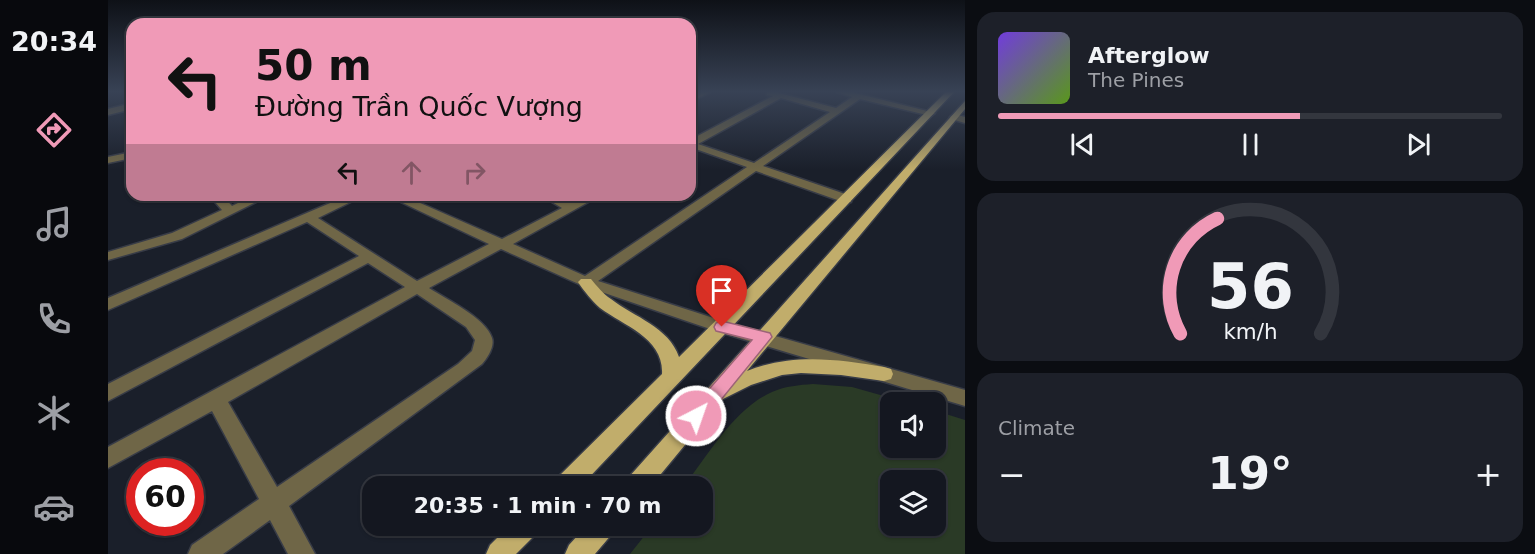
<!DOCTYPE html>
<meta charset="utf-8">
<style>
body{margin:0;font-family:"DejaVu Sans",sans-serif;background:#1d2029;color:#f1f3f6;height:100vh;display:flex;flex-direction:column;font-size:22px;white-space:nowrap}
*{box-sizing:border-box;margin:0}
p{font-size:20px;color:#9d9fa5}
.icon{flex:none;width:33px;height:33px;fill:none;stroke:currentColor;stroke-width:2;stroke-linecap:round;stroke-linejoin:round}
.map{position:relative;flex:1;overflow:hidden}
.sheet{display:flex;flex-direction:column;gap:12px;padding:12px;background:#0b0d12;width:570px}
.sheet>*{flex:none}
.top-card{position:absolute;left:18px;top:18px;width:570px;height:183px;border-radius:18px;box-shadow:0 2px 4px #0004,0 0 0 2px #33363e;background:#f09ab7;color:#111;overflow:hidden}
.buttons{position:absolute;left:772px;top:392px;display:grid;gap:12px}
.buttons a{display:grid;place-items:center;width:66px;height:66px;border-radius:12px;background:#141720;box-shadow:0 2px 4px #0004,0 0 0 2px #33363e;font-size:30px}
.speed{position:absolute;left:18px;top:458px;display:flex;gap:12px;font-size:30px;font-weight:700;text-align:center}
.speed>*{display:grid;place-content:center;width:78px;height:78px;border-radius:50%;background:#141720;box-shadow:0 2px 4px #0004,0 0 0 2px #33363e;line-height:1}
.speed .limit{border:9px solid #d22;background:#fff;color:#111}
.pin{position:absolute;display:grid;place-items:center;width:51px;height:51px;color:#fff;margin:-62px -26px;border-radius:50% 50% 50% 0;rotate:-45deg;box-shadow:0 0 6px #0007}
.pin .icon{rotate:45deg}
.me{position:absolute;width:66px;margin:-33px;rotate:41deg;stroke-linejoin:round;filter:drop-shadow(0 0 4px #0008)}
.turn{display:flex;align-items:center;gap:21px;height:126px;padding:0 30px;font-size:27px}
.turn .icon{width:78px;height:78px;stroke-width:2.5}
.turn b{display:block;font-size:42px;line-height:51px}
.lanes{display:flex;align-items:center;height:57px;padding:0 30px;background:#0003;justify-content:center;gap:30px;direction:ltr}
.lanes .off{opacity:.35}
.big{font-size:45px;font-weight:800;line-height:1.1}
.sheet .card{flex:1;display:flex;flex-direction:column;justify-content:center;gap:9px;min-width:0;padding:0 21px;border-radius:18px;background:#1d2029}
.sheet .dial{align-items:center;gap:0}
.dial svg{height:156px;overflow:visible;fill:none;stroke:#33363e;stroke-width:7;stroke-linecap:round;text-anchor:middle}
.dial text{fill:#f1f3f6;stroke:none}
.song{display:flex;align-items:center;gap:18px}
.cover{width:72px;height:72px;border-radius:9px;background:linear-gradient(135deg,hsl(260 70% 55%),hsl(90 70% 35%))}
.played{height:6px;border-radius:3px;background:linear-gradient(90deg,#f09ab7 60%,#33363e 60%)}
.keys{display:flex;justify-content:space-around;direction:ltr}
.heat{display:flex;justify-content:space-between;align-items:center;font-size:33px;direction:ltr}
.trip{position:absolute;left:254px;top:476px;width:351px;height:60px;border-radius:18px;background:#141720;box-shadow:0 2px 4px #0004,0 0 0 2px #33363e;font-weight:800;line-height:60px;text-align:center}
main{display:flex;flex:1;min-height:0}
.tab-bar{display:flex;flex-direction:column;width:108px;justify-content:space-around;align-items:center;background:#08090d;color:#9d9fa5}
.tab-bar .icon{width:42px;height:42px}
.tab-bar .active{color:#f09ab7}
.tab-bar b{font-size:27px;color:#f1f3f6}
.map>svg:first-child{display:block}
</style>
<main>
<nav class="tab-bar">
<b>20:34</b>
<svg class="icon active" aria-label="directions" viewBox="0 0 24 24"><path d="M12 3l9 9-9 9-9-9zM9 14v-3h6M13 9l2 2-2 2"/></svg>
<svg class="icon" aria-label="music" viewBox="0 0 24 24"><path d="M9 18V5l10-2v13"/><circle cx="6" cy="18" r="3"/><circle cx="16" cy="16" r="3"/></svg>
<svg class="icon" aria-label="phone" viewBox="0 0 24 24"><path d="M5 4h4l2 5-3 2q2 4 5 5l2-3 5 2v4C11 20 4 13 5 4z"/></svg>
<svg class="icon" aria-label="climate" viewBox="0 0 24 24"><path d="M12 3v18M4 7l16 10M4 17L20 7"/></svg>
<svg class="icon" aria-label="car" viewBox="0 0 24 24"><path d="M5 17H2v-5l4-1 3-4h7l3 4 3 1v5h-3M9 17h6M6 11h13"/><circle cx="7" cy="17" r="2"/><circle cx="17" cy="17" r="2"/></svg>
</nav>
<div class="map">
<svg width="857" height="554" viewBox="0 0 857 554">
<rect width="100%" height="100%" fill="#1a1f2a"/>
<path fill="#2a3a26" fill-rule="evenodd" d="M705,384L744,387L797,402H783V447H828V411L857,420V554H522L545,525H594V486H576C601,454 626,409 664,392C678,386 691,385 705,384ZM783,480H828V525H783Z"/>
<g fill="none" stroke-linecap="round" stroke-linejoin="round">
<defs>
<path id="minor" d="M593,92H603L582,102V97Z
M659,92H667L728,108L744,97L729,92H743L827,113L823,116L752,99L655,166L743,196V202H735L648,171L490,281L618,322L857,390V406L608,331L473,285L393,249L321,288C338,299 378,318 384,338C387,347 379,358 374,364L181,506L207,554H180L162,520L115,554H80L84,545L151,499L104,411L0,468V447L297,287L260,263L0,401V384L251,256L199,222L0,310V298L241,195H257L210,218L309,281L381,244L278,195H294L394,239L454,208L432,195H447L463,203L478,195H493L405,244L477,276L639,167L582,147V140L665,96L659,95ZM673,98L722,112L646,163L590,144ZM309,294L358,327L367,340L364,351L350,364L169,487L120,402Z
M24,103V109L0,115V109Z
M846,114L857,117V123L843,119L842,117Z
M24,152V158L0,163V157Z
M101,195H114L124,206L146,195H162L74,239L0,260V252L64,233L114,210Z"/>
<path id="major" d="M838,92H846L473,486H446L449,478L554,374C556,338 516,326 492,308C484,301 476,291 470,282L473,279H483C489,286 495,294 503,299C526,317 561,327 571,357Z
M857,101V109L639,371C684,353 729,359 776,367L783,369L785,374L783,379L776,381L733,375L693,373L674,375L643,385L615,399L543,486H517L520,478Z
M402,525H431L428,534L408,554H378L382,545Z
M479,525H507L504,534L487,554H457L461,545Z"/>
</defs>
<use href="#minor" stroke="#383c47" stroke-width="3"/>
<use href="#major" stroke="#383c47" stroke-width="3"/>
<use href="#minor" fill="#6f6647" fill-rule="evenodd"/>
<use href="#major" fill="#c1ad6b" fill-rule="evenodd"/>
</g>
<linearGradient id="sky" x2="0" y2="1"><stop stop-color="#0e1117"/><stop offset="0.54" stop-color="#384255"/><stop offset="1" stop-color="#384255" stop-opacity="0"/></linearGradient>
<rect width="857" height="170" fill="url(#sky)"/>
<path fill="#f09ab7" stroke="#9c6477" stroke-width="1.5" d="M614,321L662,333L664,337L595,422L588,424L582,422L579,416L582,411L644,340L608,331L606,327L608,323Z"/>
</svg>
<div class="buttons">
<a><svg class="icon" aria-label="sound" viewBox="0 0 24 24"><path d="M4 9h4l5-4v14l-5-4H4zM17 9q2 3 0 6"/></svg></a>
<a><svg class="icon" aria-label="layers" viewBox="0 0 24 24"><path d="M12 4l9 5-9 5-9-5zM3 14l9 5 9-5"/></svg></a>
</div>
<div class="speed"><div class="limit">60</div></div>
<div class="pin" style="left:614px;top:327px;background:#d93025"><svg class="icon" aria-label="arrive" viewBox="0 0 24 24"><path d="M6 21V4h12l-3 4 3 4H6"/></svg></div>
<svg class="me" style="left:588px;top:416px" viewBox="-20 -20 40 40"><circle r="17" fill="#f09ab7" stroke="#fff" stroke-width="3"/><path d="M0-11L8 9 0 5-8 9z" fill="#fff"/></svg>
<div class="trip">20:35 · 1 min · 70 m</div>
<div class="top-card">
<div class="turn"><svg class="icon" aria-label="left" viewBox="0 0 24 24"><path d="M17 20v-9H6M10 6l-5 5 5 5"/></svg><div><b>50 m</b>Đường Trần Quốc Vượng</div></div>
<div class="lanes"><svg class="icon" aria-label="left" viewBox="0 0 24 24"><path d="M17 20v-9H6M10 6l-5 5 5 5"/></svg><svg class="icon off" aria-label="ahead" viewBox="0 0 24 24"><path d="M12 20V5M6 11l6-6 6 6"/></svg><svg class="icon off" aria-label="right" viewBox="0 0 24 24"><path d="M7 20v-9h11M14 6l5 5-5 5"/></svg></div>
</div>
</div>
<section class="sheet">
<div class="card">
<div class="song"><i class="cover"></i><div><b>Afterglow</b><p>The Pines</p></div></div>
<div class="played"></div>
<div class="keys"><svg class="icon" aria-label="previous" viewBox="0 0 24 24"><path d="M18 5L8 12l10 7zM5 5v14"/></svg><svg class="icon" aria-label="pause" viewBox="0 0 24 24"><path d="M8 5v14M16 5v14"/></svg><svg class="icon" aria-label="next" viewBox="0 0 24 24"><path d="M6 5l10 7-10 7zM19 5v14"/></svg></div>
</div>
<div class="card dial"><svg viewBox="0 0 100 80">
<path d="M14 69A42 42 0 1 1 86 69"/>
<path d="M14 69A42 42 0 0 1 33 10" stroke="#f09ab7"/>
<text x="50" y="56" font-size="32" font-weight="700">56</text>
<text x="50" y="72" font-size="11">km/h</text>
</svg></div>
<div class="card"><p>Climate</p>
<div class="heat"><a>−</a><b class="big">19°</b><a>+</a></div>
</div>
</section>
</main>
